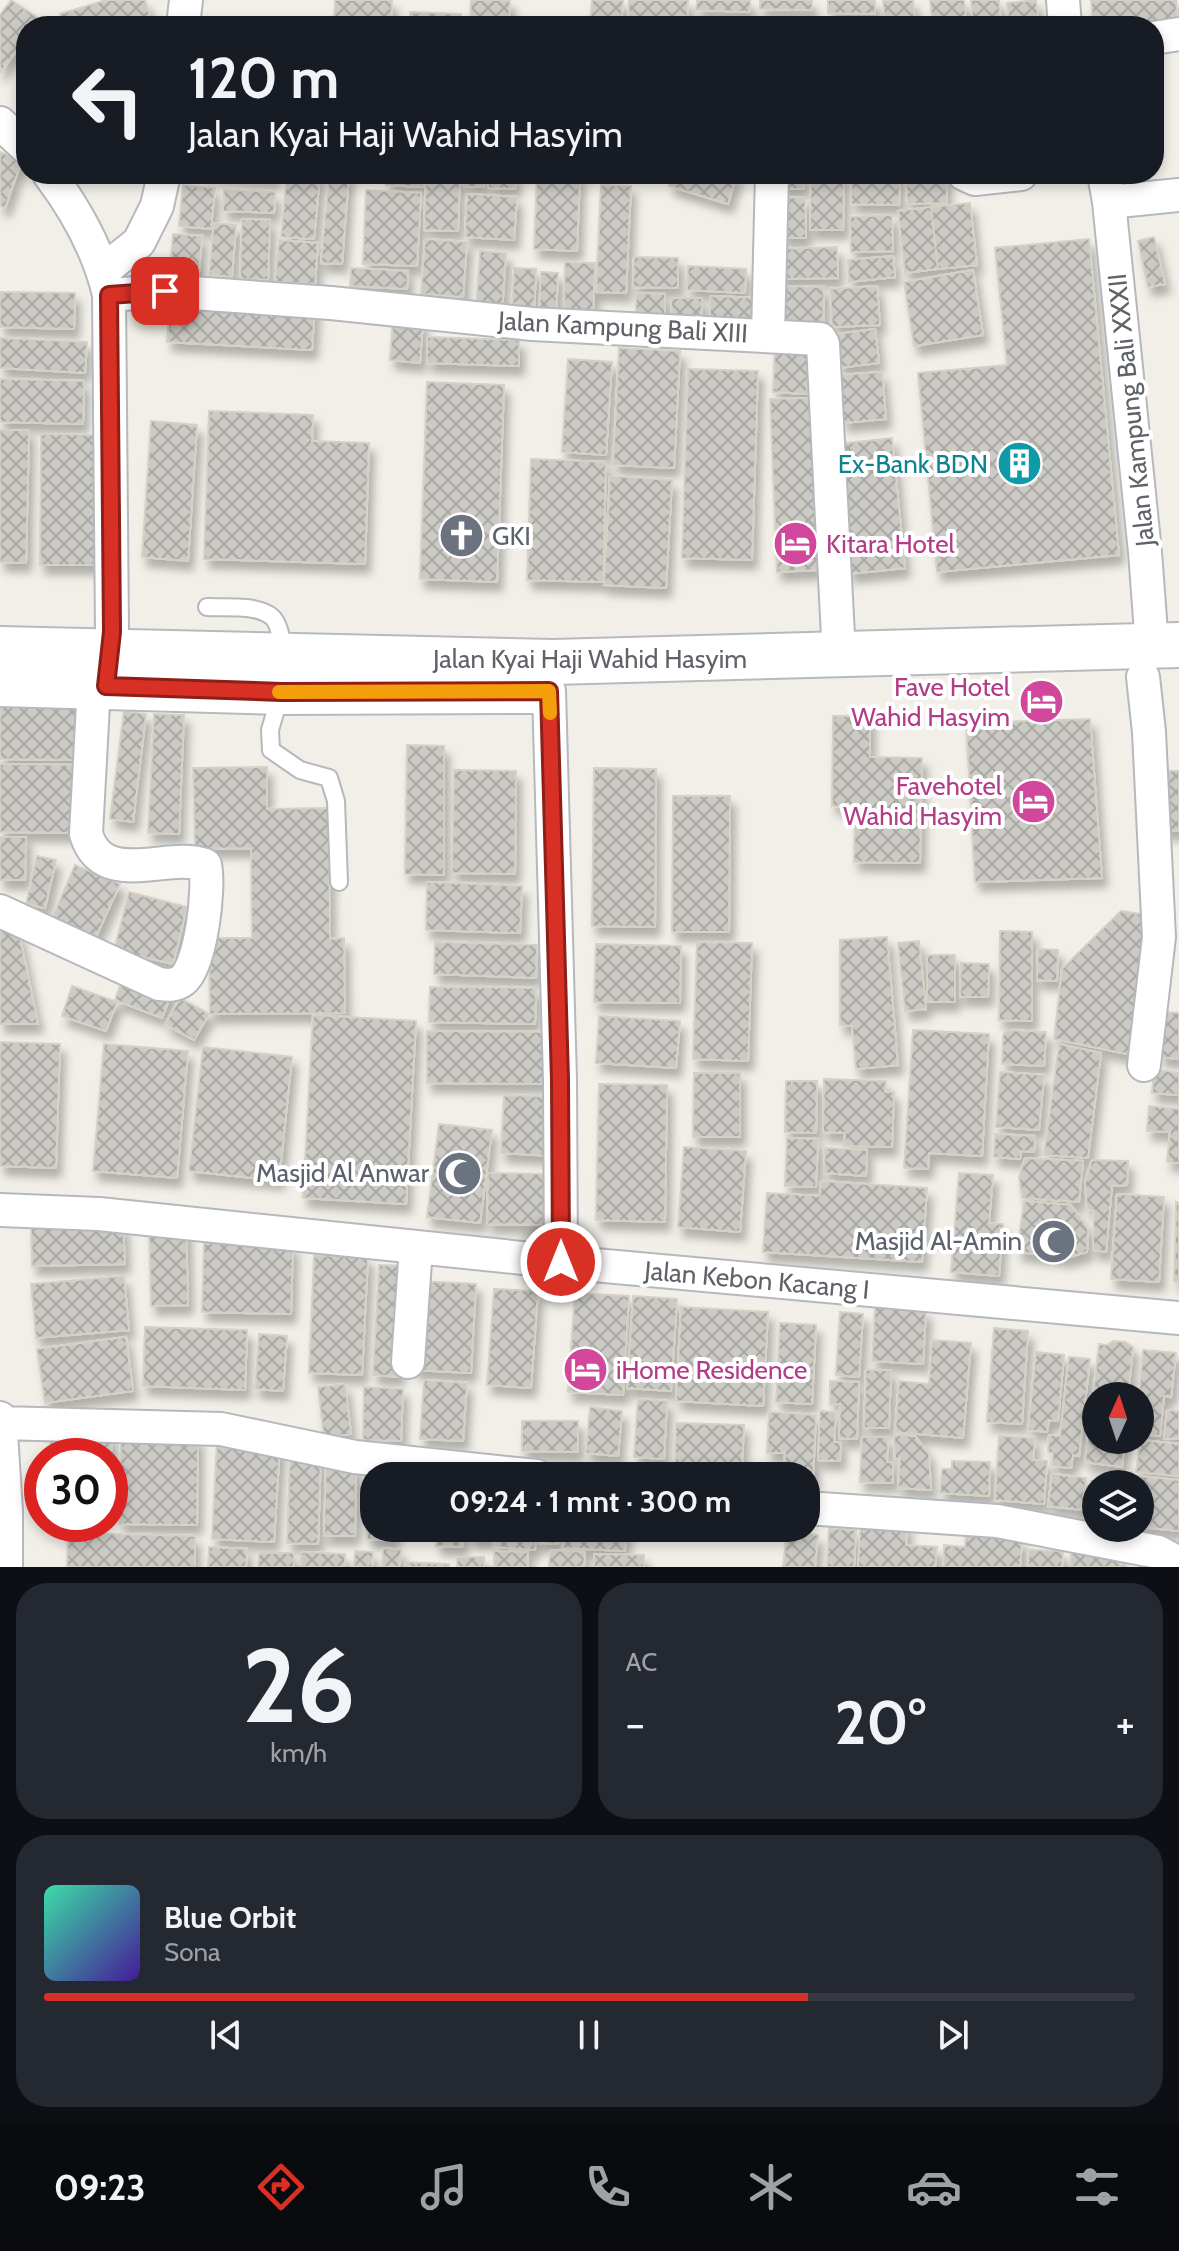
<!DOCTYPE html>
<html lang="id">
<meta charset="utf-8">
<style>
body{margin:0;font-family:Cabin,sans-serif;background:#242831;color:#f1f3f6;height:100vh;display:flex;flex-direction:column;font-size:30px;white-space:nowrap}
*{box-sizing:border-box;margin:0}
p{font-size:26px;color:#9ea1a6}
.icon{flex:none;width:44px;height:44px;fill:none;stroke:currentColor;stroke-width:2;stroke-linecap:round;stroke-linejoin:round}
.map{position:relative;height:1567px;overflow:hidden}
.details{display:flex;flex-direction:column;gap:16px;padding:16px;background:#0d0f14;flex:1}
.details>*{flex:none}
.banner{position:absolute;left:16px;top:16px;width:1148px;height:168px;border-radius:32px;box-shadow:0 4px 12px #0003;background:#171b24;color:#f1f3f6;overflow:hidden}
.needle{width:52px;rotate:3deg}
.fabs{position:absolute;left:1082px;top:1382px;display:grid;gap:16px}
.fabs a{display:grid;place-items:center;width:72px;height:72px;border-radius:50%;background:#171b24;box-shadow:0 4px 12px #0003;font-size:40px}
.speed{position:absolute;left:24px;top:1438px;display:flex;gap:16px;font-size:40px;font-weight:700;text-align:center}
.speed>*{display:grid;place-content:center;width:104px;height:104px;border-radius:50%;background:#171b24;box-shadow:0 4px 12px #0003;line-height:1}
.speed .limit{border:12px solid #d22;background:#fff;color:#111}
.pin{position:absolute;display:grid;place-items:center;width:68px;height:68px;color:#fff;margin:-34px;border-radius:16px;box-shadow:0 4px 12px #0006}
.me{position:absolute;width:88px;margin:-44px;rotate:0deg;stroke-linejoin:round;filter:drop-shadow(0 0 6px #0008)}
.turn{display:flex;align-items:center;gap:28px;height:168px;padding:0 40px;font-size:36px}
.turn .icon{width:104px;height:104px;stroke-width:2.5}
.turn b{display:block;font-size:56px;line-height:68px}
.big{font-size:60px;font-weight:700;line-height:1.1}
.details .tile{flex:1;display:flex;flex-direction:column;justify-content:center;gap:12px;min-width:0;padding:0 28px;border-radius:32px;background:#242831}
.details .dial{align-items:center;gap:0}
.dial b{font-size:104px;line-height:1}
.song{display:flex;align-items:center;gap:24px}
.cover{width:96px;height:96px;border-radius:12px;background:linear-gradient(135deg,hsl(160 70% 55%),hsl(260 70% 35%))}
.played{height:8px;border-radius:4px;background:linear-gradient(90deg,#d93025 70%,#363941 70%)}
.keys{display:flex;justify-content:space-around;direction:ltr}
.heat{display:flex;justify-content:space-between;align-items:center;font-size:44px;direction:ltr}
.details .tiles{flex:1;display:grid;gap:16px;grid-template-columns:1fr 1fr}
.tile:last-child{grid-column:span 2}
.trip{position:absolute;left:360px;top:1462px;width:460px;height:80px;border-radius:32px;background:#171b24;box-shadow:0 4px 12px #0003;font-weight:700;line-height:80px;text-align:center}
.menu{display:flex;height:128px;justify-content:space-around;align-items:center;background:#090b0e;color:#9ea1a6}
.menu .icon{width:56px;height:56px}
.menu .on{color:#d93025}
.menu b{font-size:36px;color:#f1f3f6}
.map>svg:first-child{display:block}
</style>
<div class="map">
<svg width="1179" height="1567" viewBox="0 0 1179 1567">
<defs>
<pattern id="building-cross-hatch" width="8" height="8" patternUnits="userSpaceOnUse" patternTransform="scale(2)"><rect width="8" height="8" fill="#cccac5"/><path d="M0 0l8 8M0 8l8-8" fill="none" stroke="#a9a8a4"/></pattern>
<filter id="shadow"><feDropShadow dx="5" dy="9" stdDeviation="4" flood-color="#0004"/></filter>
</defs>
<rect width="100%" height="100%" fill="#f1efe8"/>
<path fill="url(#building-cross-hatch)" stroke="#d6d1c6" stroke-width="2" filter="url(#shadow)" d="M11,0L40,19L35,26H26V38L0,73V15Z
M106,0H145L153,26H64L60,14Z
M335,0H392L391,26H334Z
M471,0H510L509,26L470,25Z
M592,0H623L621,26L590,24Z
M629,0H688L687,26H628Z
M697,0H750V12L696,10Z
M760,0H812V10L760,9Z
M828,0H875V14L828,13Z
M883,0H913L915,23L885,25Z
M930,0H964L967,26H933Z
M971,0H999L1001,26H973Z
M1036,0L1039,26H1009L1007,3Z
M1091,0H1176L1178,27L1093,26Z
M410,12L461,14L460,26H410Z
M753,20L813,21V26H753Z
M870,21V26H827V22Z
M694,22H743V26H694Z
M0,152L22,160L5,208L0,206Z
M195,174H274V180Z
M287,174H320L314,239L281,237Z
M329,174H349L342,264L321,263Z
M387,174H424L423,187L386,185Z
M426,174H460L458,231L424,230Z
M464,174H484V187H464Z
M489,174H516L515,189L488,188Z
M537,174H580L577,251L534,249Z
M673,174H737L728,204L669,186Z
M778,174H804V189H778Z
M811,174H844L843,230H810Z
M852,174H900L899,205L851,204Z
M906,174H946L947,203L907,204Z
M183,185L215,188L211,229L179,226Z
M601,185L631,186L626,293L596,292Z
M224,190L275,192L274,213L223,211Z
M366,190L421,193L417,266L363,264Z
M467,194L517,197L514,240L465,237Z
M805,197L806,238H781V198Z
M970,203L977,265L938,269L931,207Z
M931,207L938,269L905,273L898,211Z
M892,215L893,251L851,252L850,217Z
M242,219L270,220L268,280L240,279Z
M214,223L236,225L232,277L209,275Z
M173,234L202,236L199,272L170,270Z
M1154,237L1165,284L1148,287L1138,241Z
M425,239L467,242L463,297L421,294Z
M1089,239L1119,555L937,572L918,373L1007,365L995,248Z
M279,240L318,243L315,284L275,282Z
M837,247L838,278L779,279L777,249Z
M480,251L506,253L502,313L476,311Z
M893,256L895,277L849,282L848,260Z
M634,257L678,258V288L633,287Z
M565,262L595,263L593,314L564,313Z
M688,266L746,269L745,293L687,290Z
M351,268L408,271L407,289L350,286Z
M514,268L536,269L534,314L512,313Z
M973,270L983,335L914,346L904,282Z
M541,272L558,273L556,315H539Z
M782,286L824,287L823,326L781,325Z
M877,286L880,325L832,327L830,289Z
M0,292L75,293L74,329L0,327Z
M636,293L665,294V318L636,317Z
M710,296L761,298L760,326L710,324Z
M170,297L315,306L312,350L167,342Z
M671,298H702V322L672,323Z
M393,319L423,321L420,363L390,360Z
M875,329L879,363L839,368L835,334Z
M427,337L519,340V366L427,363Z
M0,338L87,342L85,373L0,368Z
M775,345L809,346L807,394L773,392Z
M619,348L680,351L674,468L613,465Z
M568,359L612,362L606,455L562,452Z
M688,369L758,371L752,560L682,558Z
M882,372L886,419L843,423L839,375Z
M0,379L84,381L83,424L0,422Z
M427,382L504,385L497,582L420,579Z
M810,398L818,570L777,572L770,399Z
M209,411L313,415L312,441L369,443L365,564L204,559Z
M151,421L197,425L188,561L142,557Z
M0,430H29L26,563L0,562Z
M41,434L100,435L99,565H40Z
M892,438L905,568L849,574L837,444Z
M531,459L606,462L603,582L527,580Z
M610,476L672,480L666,588L604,585Z
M0,706H78L77,760L0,759Z
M124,711L146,714L133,822L110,819Z
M154,714L184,715L179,834L148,833Z
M833,716H870V757L922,758L920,863L854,862L855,807L832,806Z
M1090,719L1102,878L975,882L966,723Z
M407,745L444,746V875L405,874Z
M0,764L76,765L75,833L0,832Z
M267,767V809L329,808L330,939L344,938L345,1013L210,1014L209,938H252L251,848L195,849L193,768Z
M594,768L656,769L655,927L592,926Z
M454,770L516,771L515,874L452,873Z
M1161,771H1179V831H1163Z
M673,796H730L729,932H672Z
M0,837H26L25,880H0Z
M37,856L56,860L45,908L26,904Z
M75,865L120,884L94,941L50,923Z
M427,882L522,886L520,933L426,930Z
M129,892L187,907L173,964L114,950Z
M1121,911L1155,916L1137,1056L1054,1039L1062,969Z
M0,925L19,933L38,1024H0Z
M1000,931L1032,932V1021L999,1020Z
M887,937L898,1065L856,1069L852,1026L840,1025V940Z
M919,941L926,1009L905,1011L898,943Z
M435,942L537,945L536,978L434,974Z
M697,942L752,943L748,1061L693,1059Z
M596,944L681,946L680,1003L594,1002Z
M1038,949L1058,950L1057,981L1037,980Z
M927,955H955V1002H927Z
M961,963L989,964L988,997H960Z
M125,972L173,990L162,1018L115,1000Z
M72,986L117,1002L106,1031L62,1016Z
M430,987L536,988L535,1024L429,1022Z
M180,998L209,1014L194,1040L165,1024Z
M1165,1012L1179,1013V1059L1159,1057Z
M313,1015L416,1021L406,1204L303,1198Z
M599,1016L680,1021L676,1068L596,1063Z
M913,1030L989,1034L982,1156L929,1153L928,1169L904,1168Z
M1007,1030L1046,1032L1044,1066L1002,1064L1003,1035Z
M427,1031L550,1032V1084L427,1083Z
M0,1042L60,1044L56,1168L0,1166Z
M104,1044L188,1051L177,1178L93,1171Z
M1059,1044L1101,1053L1088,1158L1044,1155Z
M203,1047L292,1057L279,1181L189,1171Z
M1154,1069L1179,1073V1106V1095L1152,1093Z
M1000,1072L1044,1075L1039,1130L996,1127Z
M694,1073H740V1137H693Z
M824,1079L886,1081L885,1092H894L892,1147L844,1146L845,1133L823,1132Z
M786,1081H817L816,1133L785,1132Z
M599,1084L667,1085L665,1222L596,1220Z
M504,1095L555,1097L552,1156L501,1153Z
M1149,1106L1179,1109V1163L1167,1162L1170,1132L1147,1131Z
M439,1124L492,1130L480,1223L427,1217Z
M995,1134L1035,1136L1034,1152L1021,1151L1020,1159L994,1157Z
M787,1138L818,1139L816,1187L785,1186Z
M684,1147L746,1151L740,1232L678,1227Z
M825,1148L867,1150L866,1176L824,1173Z
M1025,1158L1083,1161L1079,1202L1022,1198L1019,1177Z
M1092,1160L1128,1161L1127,1185L1112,1186L1106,1252L1093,1250L1094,1210L1087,1209L1085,1181Z
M488,1173L548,1174V1225L487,1224Z
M959,1173L993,1175L989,1223L1003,1224L999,1276L951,1272Z
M821,1181L927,1188L922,1262L763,1252L767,1193L820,1196Z
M1117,1194L1164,1197L1159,1282L1111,1279Z
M1024,1201L1071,1205L1088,1229L1087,1252L1066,1258L1017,1252Z
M1176,1202L1179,1203V1283L1174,1281Z
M123,1224L125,1264L32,1266L31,1226Z
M149,1225H186L188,1305L151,1306Z
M204,1243L293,1245L291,1314L202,1312Z
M314,1255L368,1257L362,1375L309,1373Z
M379,1265L405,1266L399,1377L373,1375Z
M124,1276L129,1330L36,1338L31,1284Z
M418,1281L476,1284L471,1373L413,1370Z
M494,1289L538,1291L531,1388L487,1385Z
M575,1293L629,1296L623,1395L568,1392Z
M633,1296L677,1299L671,1391L627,1388Z
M681,1307L768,1312L763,1406L676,1401Z
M875,1307L926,1310L923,1364L872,1361Z
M840,1312L863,1314L859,1377L836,1375Z
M780,1323L816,1325L812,1404L776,1402Z
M145,1327L247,1330L245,1390L143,1386Z
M994,1328L1028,1331L1022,1424L987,1422Z
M259,1334L287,1336L283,1391L255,1389Z
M126,1337L133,1391L45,1403L37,1349Z
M932,1340L971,1343L963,1438L895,1432L899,1381L929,1384Z
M1113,1341L1125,1342L1133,1347L1128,1396H1096V1440H1125L1122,1467L1085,1462L1099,1344L1107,1345Z
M1143,1350L1176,1353L1171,1397L1164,1396L1160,1436L1140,1434L1139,1396Z
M1036,1352L1064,1355L1058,1421L1049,1420L1047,1432L1028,1430Z
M1069,1357L1090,1359L1079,1456L1073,1455L1071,1468L1052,1466L1053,1453L1048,1452L1049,1435L1060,1436Z
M866,1370H891L889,1428H864Z
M424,1380L467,1383L463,1441L420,1439Z
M830,1381L859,1382L857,1439L839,1438L840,1404H830Z
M345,1384L351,1434L324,1438L318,1387Z
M364,1387L403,1389L401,1441L363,1440Z
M638,1399L667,1401L664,1459L634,1457Z
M590,1407L622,1411L618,1456L586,1453Z
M1167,1410L1179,1411V1439L1164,1438Z
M820,1411L836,1412L834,1442H841L840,1461L818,1460Z
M769,1412L816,1415L813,1479H806V1476H784L785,1453H767Z
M522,1421H578V1452L522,1451Z
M676,1423L744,1425L742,1465L675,1463Z
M51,1431L112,1434L110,1471V1456H49Z
M894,1435L915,1436L929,1454L931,1490L898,1488L900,1458L895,1459Z
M121,1436L198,1437L197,1525L119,1524Z
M999,1436L1035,1438L1033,1460L1047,1461L1044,1504L995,1500Z
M862,1437H888L887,1462H893V1483L860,1482Z
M217,1440L280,1444L274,1542L212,1539Z
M1140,1440L1179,1444V1476L1136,1472Z
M290,1452L321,1453L318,1544L287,1543Z
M952,1461L990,1462L989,1496L940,1493L942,1469H952Z
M326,1463L356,1464L355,1536H324Z
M369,1465L396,1476H374V1528H395L394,1540L367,1539Z
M1118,1471L1132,1472L1131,1484H1096V1513L1088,1511L1091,1481L1102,1482Z
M1052,1474L1086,1478L1082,1510L1048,1506Z
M1139,1476L1179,1480V1531L1140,1527Z
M861,1515L907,1524L906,1545L937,1547L935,1567H858Z
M967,1521L994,1523L992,1537L1022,1539L1020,1567H943L944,1545L965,1547Z
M438,1528H464L462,1547L436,1546Z
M470,1528H490L489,1540L469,1539Z
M495,1528H536L535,1550L494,1547Z
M539,1528H559L558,1544L539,1543Z
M563,1528H626L625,1551L562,1548Z
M829,1528L856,1530L854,1567H827Z
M787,1532L818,1535L815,1567H783Z
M68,1533L195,1536V1567H67Z
M209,1547L247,1549L246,1567H208Z
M383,1548L401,1550L399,1567H382Z
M550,1550L585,1552L584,1567H549Z
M1029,1550L1063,1551L1062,1567H1028Z
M355,1551L373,1552L372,1567H354Z
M494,1551L528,1552V1567H494Z
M301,1552L345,1554V1567H301Z
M1071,1552L1121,1554L1120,1567H1070Z
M259,1553H294V1567H258Z
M594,1554L644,1555V1567H594Z
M457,1557H484V1567H457Z
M405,1562L449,1564V1567H405Z"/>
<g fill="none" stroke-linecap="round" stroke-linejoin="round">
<defs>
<path id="service" d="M207,607C225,608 257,604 272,617C280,624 282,643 284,654
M280,696L270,730L271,750L300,770L329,778L336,801L339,882"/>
<path id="minor" d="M1063,0L1065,26
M183,26L186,0
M1154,38L1179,34
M0,123L26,147
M49,174C76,210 99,251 109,295L112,632L108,672
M964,174L975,179L1021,174
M1104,174L1109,202L1145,552L1152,646
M1109,202L1179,195
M103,271L139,242L157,206L164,174
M109,295L165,291L331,303L532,324L820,339L823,344L839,656
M768,336L772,174
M1143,677L1149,732L1159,937L1144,1065
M549,691L560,1080L561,1262
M0,911L159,984C168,985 175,986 183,980C201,965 210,888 205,865C168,851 103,890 86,834L94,686
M0,1210L99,1214L561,1262L1179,1318
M408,1362L416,1247
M0,1418L6,1511V1567
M1,1423L221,1429L355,1457L536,1476
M806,1508L997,1521L1158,1552L1179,1563"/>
<path id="secondary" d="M0,649L553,662L1179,645
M0,684L282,692L533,691"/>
</defs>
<use href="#service" stroke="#b5b8bc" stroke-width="20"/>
<use href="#minor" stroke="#b5b8bc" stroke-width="36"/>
<use href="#secondary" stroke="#b6babf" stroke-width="48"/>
<use href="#service" stroke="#fff" stroke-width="16"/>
<use href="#minor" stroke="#fff" stroke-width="32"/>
<use href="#secondary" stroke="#fff" stroke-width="44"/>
</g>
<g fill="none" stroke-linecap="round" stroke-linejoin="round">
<defs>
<path id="route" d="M165,291L109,295L112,632L106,686L282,692L549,691L560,1080L561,1262"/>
</defs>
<use href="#route" stroke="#8d1f18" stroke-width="20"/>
<use href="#route" stroke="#d93025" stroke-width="14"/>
<path stroke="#f59e0b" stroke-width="14" d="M279,692L549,691L550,713"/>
</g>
<defs>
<symbol id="building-disc" viewBox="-11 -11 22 22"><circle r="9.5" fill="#0f9aa8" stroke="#fff"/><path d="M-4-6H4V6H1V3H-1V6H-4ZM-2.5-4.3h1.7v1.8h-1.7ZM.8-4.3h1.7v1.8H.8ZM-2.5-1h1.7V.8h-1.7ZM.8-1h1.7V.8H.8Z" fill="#fff"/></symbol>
<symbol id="church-disc" viewBox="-11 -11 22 22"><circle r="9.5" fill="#6b7280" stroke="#fff"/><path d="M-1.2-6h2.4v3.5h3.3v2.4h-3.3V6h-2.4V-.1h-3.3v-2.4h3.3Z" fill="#fff"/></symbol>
<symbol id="hotel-disc" viewBox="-11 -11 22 22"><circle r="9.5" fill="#d1479c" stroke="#fff"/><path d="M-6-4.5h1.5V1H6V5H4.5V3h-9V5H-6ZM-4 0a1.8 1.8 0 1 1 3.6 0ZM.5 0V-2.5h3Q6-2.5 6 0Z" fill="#fff"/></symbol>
<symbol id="mosque-disc" viewBox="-11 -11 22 22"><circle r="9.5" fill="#6b7280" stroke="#fff"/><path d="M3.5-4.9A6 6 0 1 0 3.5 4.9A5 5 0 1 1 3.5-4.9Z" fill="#fff"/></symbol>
</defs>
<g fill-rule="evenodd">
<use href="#building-disc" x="994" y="438" width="51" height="51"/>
<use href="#church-disc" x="436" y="510" width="51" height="51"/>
<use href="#hotel-disc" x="770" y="518" width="51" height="51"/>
<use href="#hotel-disc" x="1016" y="676" width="51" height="51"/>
<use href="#hotel-disc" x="1008" y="776" width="51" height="51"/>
<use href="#mosque-disc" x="434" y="1148" width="51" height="51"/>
<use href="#mosque-disc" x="1028" y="1216" width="51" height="51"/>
<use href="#hotel-disc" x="560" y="1344" width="51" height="51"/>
</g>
<g text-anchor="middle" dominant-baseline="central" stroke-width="8" stroke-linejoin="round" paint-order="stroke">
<g font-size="26" fill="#5f6368" stroke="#fff">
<text transform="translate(623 327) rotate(3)">Jalan Kampung Bali XIII</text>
<text transform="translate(1131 410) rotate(-96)">Jalan Kampung Bali XXXII</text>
<text x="590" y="659">Jalan Kyai Haji Wahid Hasyim</text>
<text transform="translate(757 1280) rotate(5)">Jalan Kebon Kacang I</text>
</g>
<g font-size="26" fill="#0d838f" stroke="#fff" text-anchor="end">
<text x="988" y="464">Ex-Bank BDN</text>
</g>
<g font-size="26" fill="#5b616d" stroke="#fff" text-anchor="end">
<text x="492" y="536" text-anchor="start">GKI</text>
<text x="429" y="1173">Masjid Al Anwar</text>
<text x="1022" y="1241">Masjid Al-Amin</text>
</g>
<g font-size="26" fill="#b23c85" stroke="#fff" text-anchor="start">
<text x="826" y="544">Kitara Hotel</text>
<text x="1010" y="687" text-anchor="end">Fave Hotel<tspan x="1010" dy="30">Wahid Hasyim</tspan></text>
<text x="1002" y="786" text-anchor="end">Favehotel<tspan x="1002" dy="30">Wahid Hasyim</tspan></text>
<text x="616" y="1370">iHome Residence</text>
</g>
</g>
</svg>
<div class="fabs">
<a><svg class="needle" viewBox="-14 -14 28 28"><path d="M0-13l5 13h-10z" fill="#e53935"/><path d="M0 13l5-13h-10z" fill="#9ea1a6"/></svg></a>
<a><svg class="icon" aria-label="layers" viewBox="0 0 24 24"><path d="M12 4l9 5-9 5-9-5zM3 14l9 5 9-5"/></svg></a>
</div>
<div class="speed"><div class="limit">30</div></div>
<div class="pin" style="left:165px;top:291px;background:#d93025"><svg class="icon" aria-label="arrive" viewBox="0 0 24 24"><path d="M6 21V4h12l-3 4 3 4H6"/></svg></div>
<svg class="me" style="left:561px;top:1262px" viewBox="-20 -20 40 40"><circle r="17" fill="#d93025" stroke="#fff" stroke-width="3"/><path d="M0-11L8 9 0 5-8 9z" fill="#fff"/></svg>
<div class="trip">09:24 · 1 mnt · 300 m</div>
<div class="banner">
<div class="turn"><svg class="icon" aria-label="left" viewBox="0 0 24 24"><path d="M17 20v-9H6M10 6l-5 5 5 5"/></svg><div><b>120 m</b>Jalan Kyai Haji Wahid Hasyim</div></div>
</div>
</div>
<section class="details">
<div class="tiles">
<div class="tile dial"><b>26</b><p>km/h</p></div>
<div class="tile"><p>AC</p>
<div class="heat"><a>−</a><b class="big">20°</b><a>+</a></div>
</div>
<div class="tile">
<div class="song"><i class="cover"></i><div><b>Blue Orbit</b><p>Sona</p></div></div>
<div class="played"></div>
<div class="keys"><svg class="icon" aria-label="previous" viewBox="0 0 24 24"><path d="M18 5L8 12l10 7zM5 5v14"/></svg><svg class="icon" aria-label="pause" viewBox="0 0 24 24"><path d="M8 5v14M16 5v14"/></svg><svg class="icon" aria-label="next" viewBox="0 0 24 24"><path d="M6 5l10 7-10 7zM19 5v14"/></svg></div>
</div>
</div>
</section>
<nav class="menu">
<b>09:23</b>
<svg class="icon on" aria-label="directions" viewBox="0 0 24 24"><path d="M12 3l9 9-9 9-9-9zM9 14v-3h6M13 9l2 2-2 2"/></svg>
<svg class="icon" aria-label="music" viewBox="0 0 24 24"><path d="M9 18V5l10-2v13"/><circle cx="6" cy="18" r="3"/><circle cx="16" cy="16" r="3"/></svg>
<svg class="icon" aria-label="phone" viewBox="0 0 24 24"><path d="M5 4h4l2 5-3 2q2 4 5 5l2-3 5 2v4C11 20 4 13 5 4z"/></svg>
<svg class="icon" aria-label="climate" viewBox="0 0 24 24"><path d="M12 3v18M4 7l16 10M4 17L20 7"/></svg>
<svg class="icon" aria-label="car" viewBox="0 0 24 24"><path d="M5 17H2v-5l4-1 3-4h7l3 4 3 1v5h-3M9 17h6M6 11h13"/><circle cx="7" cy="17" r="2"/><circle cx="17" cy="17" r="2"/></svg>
<svg class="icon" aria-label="filters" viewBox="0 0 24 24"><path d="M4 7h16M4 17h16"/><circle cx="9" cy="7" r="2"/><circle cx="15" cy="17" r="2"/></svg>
</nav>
